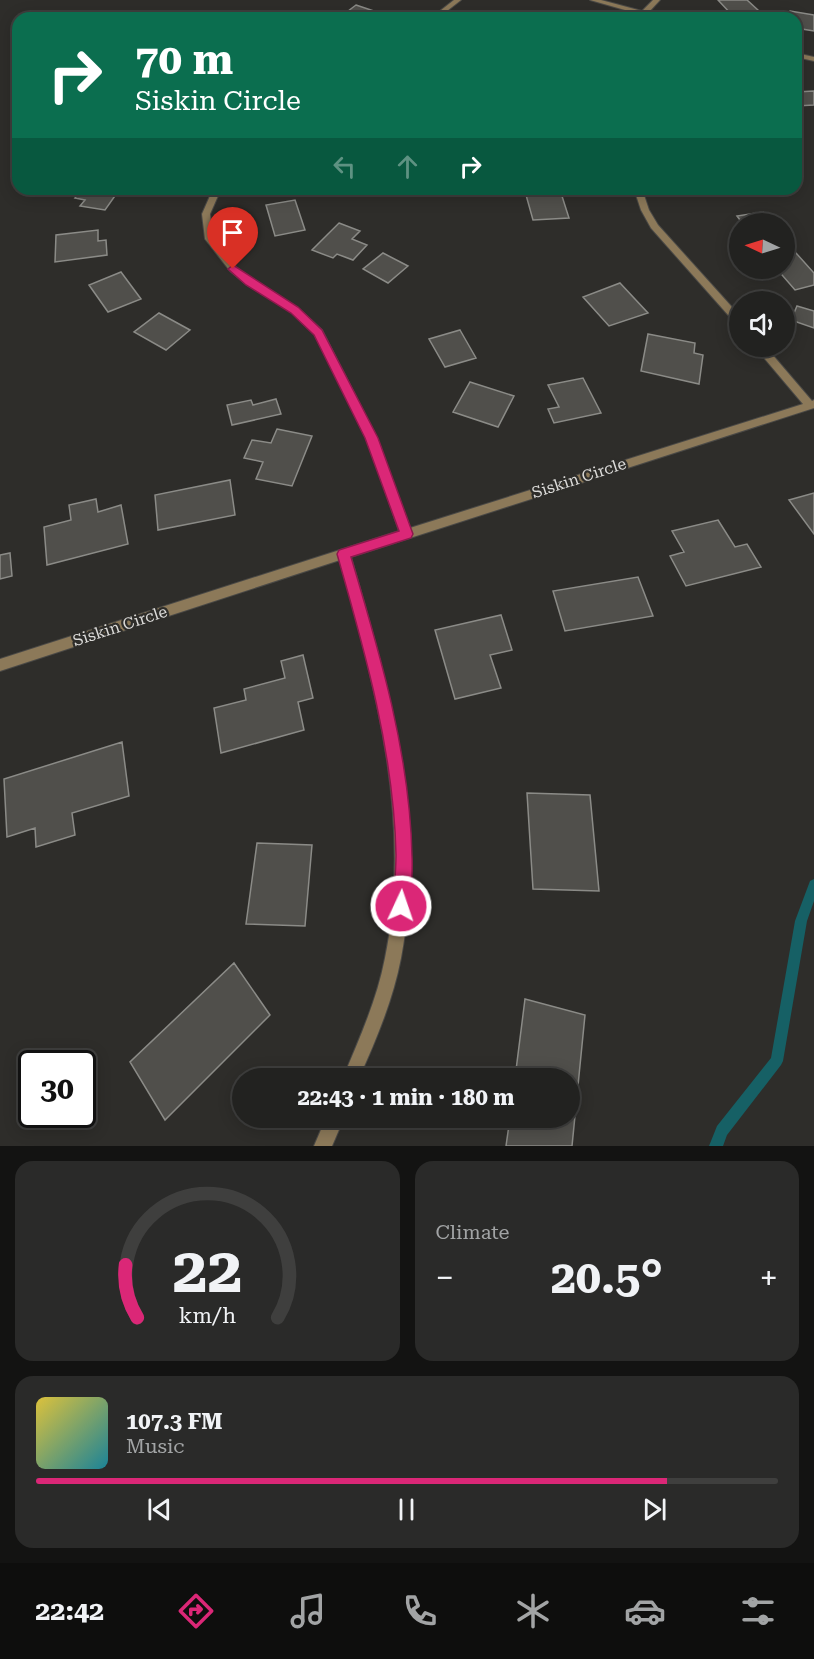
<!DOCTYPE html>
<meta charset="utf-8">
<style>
body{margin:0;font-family:"Roboto Serif",serif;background:#2a2a29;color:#f1f3f6;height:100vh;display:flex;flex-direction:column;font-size:22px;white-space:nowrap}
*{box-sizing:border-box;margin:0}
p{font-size:20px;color:#a2a4a5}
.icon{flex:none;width:33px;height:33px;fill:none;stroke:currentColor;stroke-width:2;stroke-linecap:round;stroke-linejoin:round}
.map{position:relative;height:1146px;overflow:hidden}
.drawer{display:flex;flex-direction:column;gap:15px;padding:15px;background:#131312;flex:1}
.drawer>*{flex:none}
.hud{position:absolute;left:12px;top:12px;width:790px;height:183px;border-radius:18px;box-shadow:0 3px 15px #0003,0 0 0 2px #3f3f3e;background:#0b6e4f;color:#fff;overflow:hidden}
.needle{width:39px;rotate:274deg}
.controls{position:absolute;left:729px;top:213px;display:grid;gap:12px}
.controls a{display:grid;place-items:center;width:66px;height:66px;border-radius:50%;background:#222220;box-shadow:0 3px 15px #0003,0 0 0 2px #3f3f3e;font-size:30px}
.speed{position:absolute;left:18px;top:1050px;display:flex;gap:12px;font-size:30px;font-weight:700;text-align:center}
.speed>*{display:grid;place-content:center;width:78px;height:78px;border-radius:50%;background:#222220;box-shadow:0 3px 15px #0003,0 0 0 2px #3f3f3e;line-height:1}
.speed .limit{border:3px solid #111;border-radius:9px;background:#fff;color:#111}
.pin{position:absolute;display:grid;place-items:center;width:51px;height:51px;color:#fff;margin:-62px -26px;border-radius:50% 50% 50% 0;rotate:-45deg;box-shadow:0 0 6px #0007}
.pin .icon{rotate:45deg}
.me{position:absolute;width:66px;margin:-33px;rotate:3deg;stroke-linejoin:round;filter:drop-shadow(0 0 4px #0008)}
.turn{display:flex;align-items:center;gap:21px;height:126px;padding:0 24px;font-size:27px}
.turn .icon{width:78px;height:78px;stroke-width:2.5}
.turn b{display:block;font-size:42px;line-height:51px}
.lanes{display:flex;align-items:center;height:57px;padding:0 24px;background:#0003;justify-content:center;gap:30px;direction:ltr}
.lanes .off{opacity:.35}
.big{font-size:45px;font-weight:700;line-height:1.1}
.drawer .tile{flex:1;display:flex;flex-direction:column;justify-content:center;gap:9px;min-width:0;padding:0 21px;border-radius:18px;background:#2a2a29}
.drawer .dial{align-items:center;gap:0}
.dial svg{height:156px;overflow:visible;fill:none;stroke:#3f3f3e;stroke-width:7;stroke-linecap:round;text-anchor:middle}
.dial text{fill:#f1f3f6;stroke:none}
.song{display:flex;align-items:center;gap:18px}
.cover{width:72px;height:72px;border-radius:9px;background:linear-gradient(135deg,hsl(50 70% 55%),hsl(190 70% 35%))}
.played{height:6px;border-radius:3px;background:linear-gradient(90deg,#db2777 85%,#3f3f3e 85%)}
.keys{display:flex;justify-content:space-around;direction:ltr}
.heat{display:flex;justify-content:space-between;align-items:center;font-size:33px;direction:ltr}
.drawer .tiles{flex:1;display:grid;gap:15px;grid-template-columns:1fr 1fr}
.tile:last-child{grid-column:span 2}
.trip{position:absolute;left:232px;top:1068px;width:348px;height:60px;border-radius:30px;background:#222220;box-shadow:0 3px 15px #0003,0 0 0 2px #3f3f3e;font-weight:700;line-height:60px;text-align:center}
.dock{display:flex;height:96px;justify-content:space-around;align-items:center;background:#0e0e0d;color:#a2a4a5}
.dock .icon{width:42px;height:42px}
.dock .on{color:#db2777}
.dock b{font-size:27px;color:#f1f3f6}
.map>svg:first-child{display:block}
</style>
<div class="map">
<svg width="814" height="1146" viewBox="0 0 814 1146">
<rect width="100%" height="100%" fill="#2e2d2a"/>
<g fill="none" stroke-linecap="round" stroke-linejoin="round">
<path fill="#166065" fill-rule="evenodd" d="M814,879V901L807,921L783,1061L781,1065L727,1135L723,1146H709L717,1126L771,1058L795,921L810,881Z"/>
</g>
<path fill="#504f4b" stroke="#8b8b87" stroke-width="1.5" d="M718,0H747L759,11L732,15Z
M356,5L374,11L365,18H339Z
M790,11L814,15V31L796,28V18H788Z
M814,91V105L796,106V92Z
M83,189H89L117,193L105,210L80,206L85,200L75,198Z
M561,193L569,218L533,220L526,195Z
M295,200L305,230L275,236L266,205Z
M763,212L772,224H743L737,216Z
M339,223L360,231L352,239L367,245L353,260L337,254L333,258L312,250Z
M98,230V241L106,240L107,255L55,262L56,235Z
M383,253L408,266L388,283L363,269Z
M796,253L814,273V285L795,290L776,268H784V256Z
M121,272L141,299L108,312L89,285Z
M620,283L648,313L609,326L583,297Z
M797,306L814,311V328L791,320Z
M159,313L190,330L166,350L134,332Z
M460,330L476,358L445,367L429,339Z
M648,334L695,343L694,353L703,355L699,384L641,371Z
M583,378L601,413L554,423L548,409L559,407L548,385Z
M470,382L514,396L498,427L453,412Z
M276,399L281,414L232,425L227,405L251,400L253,405Z
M277,429L312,436L292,486L256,479L263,462L244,458L252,440L271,443Z
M230,480L235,515L158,530L155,495Z
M814,493V534L789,500Z
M96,499L98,512L121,505L128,544L47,565L44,527L71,520L69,505Z
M718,520L735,547L747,544L761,567L686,586L670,556L684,552L672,531Z
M10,553L12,576L0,579V555Z
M638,577L653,616L565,631L553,591Z
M501,615L512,650L490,655L501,688L455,699L435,630Z
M303,655L313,698L298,702L304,730L221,753L214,708L246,700L244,689L285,678L281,661Z
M122,742L129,796L72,813L75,835L36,847L35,828L7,837L4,779Z
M527,793L590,795L599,891L533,889Z
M257,843L312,845L305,926L246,924Z
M234,963L270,1015L165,1120L130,1062Z
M525,999L585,1015L572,1146H506L510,1118H570V1078H515Z"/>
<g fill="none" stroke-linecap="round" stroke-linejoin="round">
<defs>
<path id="street" d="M454,0H461L438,18H431Z
M590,0H601L642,11L653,0H660L648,13L664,18H653Z
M796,53L814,57V61L796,57Z
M213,189H221L210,214L213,239L236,267L253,281L298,308L322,330L377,438L410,528L803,404L754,346H765L812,401L814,400V408L351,557C389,688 427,822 401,958C393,1000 376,1040 359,1078H343C359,1039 377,1000 385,958C413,823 376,690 340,560L0,671V659L399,531L367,438L315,334L292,312L247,285L230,271L205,239L202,214Z
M634,189H642L649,210L658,225L740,316V326L737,325L651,228L641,210Z
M326,1118H344L332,1146H314Z"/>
</defs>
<use href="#street" stroke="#4a4946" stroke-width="2"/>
<use href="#street" fill="#8c7959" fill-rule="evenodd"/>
</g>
<path fill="#db2777" stroke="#8e194d" stroke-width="1.5" d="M233,265L298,307L322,330L378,438L413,534L411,538L351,557C380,654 410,754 412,856C413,872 411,889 410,906L408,912L401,914L395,912L393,906C394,889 396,872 396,855C394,753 365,652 337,554L339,550L399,531L365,438L314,335L291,313L246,285L228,269Z"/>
<g text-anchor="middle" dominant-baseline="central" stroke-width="4.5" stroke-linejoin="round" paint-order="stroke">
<g font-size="16" fill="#dcdbd9" stroke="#2e2d2a">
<text transform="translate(579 478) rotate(-18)">Siskin Circle</text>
<text transform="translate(120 626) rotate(-18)">Siskin Circle</text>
</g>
</g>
</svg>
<div class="controls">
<a><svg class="needle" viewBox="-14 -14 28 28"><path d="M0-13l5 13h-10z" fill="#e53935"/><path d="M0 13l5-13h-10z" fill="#a2a4a5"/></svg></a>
<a><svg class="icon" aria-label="sound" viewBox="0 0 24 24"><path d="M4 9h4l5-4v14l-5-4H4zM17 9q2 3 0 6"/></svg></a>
</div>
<div class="speed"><div class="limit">30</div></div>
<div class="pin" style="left:233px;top:269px;background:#d93025"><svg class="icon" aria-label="arrive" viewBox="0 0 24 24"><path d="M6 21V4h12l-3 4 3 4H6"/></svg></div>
<svg class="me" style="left:401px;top:906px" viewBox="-20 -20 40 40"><circle r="17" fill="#db2777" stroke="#fff" stroke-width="3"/><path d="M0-11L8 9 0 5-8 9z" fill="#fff"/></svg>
<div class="trip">22:43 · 1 min · 180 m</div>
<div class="hud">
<div class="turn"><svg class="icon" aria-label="right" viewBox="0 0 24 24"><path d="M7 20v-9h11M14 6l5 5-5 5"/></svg><div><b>70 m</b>Siskin Circle</div></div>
<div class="lanes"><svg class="icon off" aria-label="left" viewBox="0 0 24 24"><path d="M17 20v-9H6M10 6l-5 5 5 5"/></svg><svg class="icon off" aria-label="ahead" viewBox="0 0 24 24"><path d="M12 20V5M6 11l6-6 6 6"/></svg><svg class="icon" aria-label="right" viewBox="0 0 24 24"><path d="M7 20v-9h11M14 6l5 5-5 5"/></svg></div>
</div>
</div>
<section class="drawer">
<div class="tiles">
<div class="tile dial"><svg viewBox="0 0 100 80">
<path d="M14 69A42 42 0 1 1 86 69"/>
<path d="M14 69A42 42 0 0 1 8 42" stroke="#db2777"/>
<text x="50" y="56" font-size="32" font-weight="700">22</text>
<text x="50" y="72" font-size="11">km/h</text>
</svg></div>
<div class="tile"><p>Climate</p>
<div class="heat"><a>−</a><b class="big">20.5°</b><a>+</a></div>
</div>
<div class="tile">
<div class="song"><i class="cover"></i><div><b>107.3 FM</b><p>Music</p></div></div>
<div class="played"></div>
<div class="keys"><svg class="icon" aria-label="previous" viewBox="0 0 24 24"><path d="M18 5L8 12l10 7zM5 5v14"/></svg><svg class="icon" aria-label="pause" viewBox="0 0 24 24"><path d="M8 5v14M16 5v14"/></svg><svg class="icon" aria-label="next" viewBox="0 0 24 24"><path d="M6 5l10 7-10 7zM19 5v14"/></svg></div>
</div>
</div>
</section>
<nav class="dock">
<b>22:42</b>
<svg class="icon on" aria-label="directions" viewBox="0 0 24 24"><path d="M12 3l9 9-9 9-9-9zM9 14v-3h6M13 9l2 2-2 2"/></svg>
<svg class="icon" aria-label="music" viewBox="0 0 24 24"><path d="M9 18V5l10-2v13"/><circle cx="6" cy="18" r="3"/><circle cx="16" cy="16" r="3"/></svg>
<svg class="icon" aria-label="phone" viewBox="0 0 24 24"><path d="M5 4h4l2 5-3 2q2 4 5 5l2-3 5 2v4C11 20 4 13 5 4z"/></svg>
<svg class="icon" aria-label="climate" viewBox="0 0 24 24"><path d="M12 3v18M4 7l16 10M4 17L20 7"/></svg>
<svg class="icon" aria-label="car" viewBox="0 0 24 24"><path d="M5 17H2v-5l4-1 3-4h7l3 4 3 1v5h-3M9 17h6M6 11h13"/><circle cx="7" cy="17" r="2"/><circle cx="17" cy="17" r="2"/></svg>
<svg class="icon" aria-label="filters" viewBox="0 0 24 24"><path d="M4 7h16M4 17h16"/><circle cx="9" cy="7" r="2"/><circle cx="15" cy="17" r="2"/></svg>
</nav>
